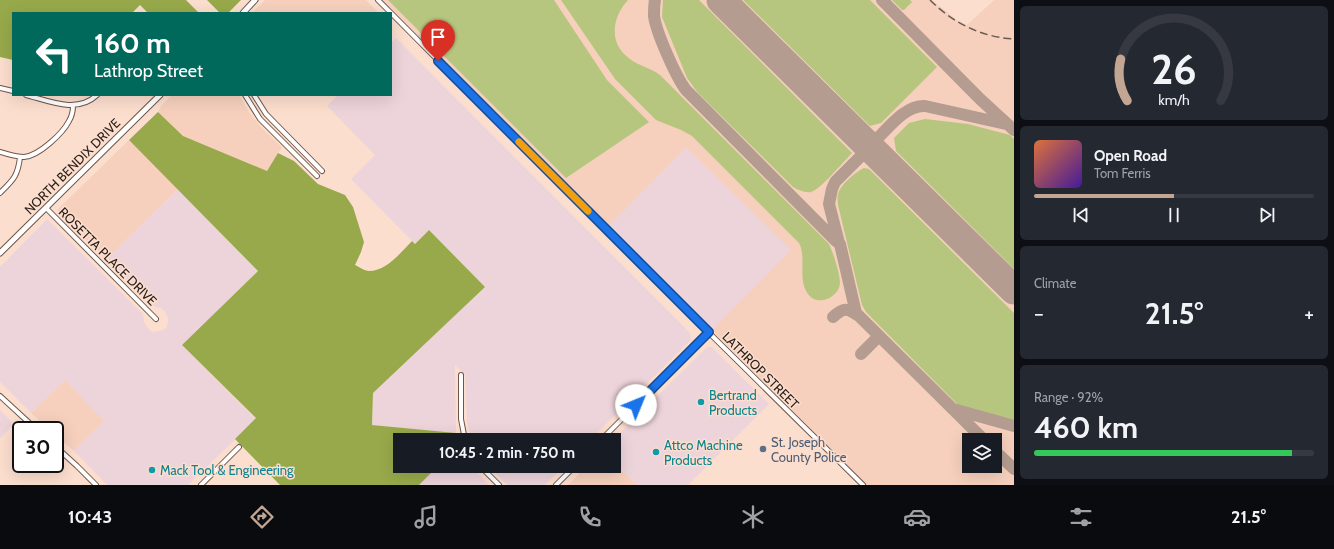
<!DOCTYPE html>
<meta charset="utf-8">
<style>
body{margin:0;font-family:Cabin,sans-serif;background:#242831;color:#f1f3f6;height:100vh;display:flex;flex-direction:column;font-size:15px;white-space:nowrap}
*{box-sizing:border-box;margin:0}
p{font-size:13px;color:#9ea1a6}
.icon{flex:none;width:22px;height:22px;fill:none;stroke:currentColor;stroke-width:2;stroke-linecap:round;stroke-linejoin:round}
.map{position:relative;flex:1;overflow:hidden}
.drawer{display:flex;flex-direction:column;gap:6px;padding:6px;background:#0d0f14;width:320px}
.drawer>*{flex:none}
.top-card{position:absolute;left:12px;top:12px;width:380px;height:84px;border-radius:0px;box-shadow:0 4px 16px #0002;background:#00695c;color:#fff;overflow:hidden}
.tools{position:absolute;left:962px;top:433px;display:grid;gap:8px}
.tools a{display:grid;place-items:center;width:40px;height:40px;border-radius:0px;background:#171b24;box-shadow:0 4px 16px #0002;font-size:20px}
.speed{position:absolute;left:12px;top:421px;display:flex;gap:8px;font-size:20px;font-weight:700;text-align:center}
.speed>*{display:grid;place-content:center;width:52px;height:52px;border-radius:50%;background:#171b24;box-shadow:0 4px 16px #0002;line-height:1}
.speed .limit{border:2px solid #111;border-radius:6px;background:#fff;color:#111}
.pin{position:absolute;display:grid;place-items:center;width:34px;height:34px;color:#fff;margin:-41px -17px;border-radius:50% 50% 50% 0;rotate:-45deg;box-shadow:0 0 4px #0007}
.pin .icon{rotate:45deg}
.me{position:absolute;width:44px;margin:-22px;rotate:45deg;stroke-linejoin:round;filter:drop-shadow(0 0 3px #0008)}
.turn{display:flex;align-items:center;gap:14px;height:84px;padding:0 16px;font-size:18px}
.turn .icon{width:52px;height:52px;stroke-width:2.5}
.turn b{display:block;font-size:28px;line-height:34px}
.big{font-size:30px;font-weight:700;line-height:1.1}
.drawer .card{flex:1;display:flex;flex-direction:column;justify-content:center;gap:6px;min-width:0;padding:0 14px;border-radius:6px;background:#242831}
.drawer .dial{align-items:center;gap:0}
.dial svg{height:104px;overflow:visible;fill:none;stroke:#363941;stroke-width:7;stroke-linecap:round;text-anchor:middle}
.dial text{fill:#f1f3f6;stroke:none}
.song{display:flex;align-items:center;gap:12px}
.cover{width:48px;height:48px;border-radius:6px;background:linear-gradient(135deg,hsl(20 70% 55%),hsl(260 70% 35%))}
.played{height:4px;border-radius:2px;background:linear-gradient(90deg,#c2a593 50%,#363941 50%)}
.keys{display:flex;justify-content:space-around;direction:ltr}
.heat{display:flex;justify-content:space-between;align-items:center;font-size:22px;direction:ltr}
.charge{height:6px;border-radius:3px;background:linear-gradient(90deg,#34c759 92%,#363941 0)}
.trip{position:absolute;left:393px;top:433px;width:228px;height:40px;border-radius:0px;background:#171b24;box-shadow:0 4px 16px #0002;font-weight:700;line-height:40px;text-align:center}
.dock{display:flex;height:64px;justify-content:space-around;align-items:center;background:#090b0e;color:#9ea1a6}
.dock .icon{width:28px;height:28px}
.dock .active{color:#c2a593}
.dock b{font-size:18px;color:#f1f3f6}
main{display:flex;flex:1;min-height:0}
.map>svg:first-child{display:block}
</style>
<main>
<div class="map">
<svg width="1014" height="485" viewBox="0 0 1014 485">
<rect width="100%" height="100%" fill="#fcdece"/>
<path fill="#f6d0bd" fill-rule="evenodd" d="M265,0H366L378,12L252,13Z
M383,0H932L957,20L967,25L994,0H1014V485H866ZM969,440H995V466H969Z
M172,95H239L249,112L261,127L282,147L267,171L183,136L158,112L161,106Z
M129,140L178,189L106,260L57,210Z
M65,380L104,421L74,451L55,435V430H50L31,413Z
M614,462L637,485H568L587,466H614Z"/>
<path fill="#edd3da" d="M396,38L690,333L691,340L590,440H472L467,422L465,375L455,365L456,433L372,425L373,393L485,287L429,230L415,244L351,179L375,155L327,106L338,95H391V43Z
M686,147L791,250L712,330L608,227Z
M178,189L258,271L182,345L256,419L188,485H107L74,451L104,421L65,380L31,413L0,382V267L47,219L143,314L144,322L149,330L154,332L163,330L166,328L168,322V318L165,312L161,308L150,305L106,260Z
M707,347H712L769,404L688,485H637L614,462V440H613Z
M0,410L14,424L0,438Z
M438,466H471L489,485H419Z
M488,466H564L545,485H507Z"/>
<path fill="#b7c67f" d="M388,0H554L607,80L649,122L566,178Z
M561,0H628C612,17 608,44 630,59C639,66 651,68 660,75L829,244C833,252 840,274 840,283C839,298 817,307 808,294C797,279 807,258 799,243L692,136L681,130L656,120L615,79Z
M663,0H699L852,153C844,161 820,190 811,192C805,193 798,190 793,187L698,93L687,78L662,17Z
M743,0H870L937,67L881,123L870,126Z
M892,0H910L912,2L904,10H902Z
M925,119L968,124L1010,135L1014,139V269L896,151L894,138L909,123Z
M864,168L869,169L1014,313V420L959,406L866,312L862,305L838,205C838,202 837,198 838,195C839,186 855,172 864,168Z"/>
<path fill="#98a94b" d="M0,0H186L199,13H148L140,5L132,13H13V60L0,57Z
M207,0H241L228,13H220Z
M158,112L183,136L267,171L278,153L294,161L318,184L345,195L353,207L364,242L361,252L355,265C359,267 365,271 369,271C387,271 401,252 412,241L415,244L429,230L485,287L373,393L372,425L456,433L458,440H400V466H438L419,485H280L235,439L256,418L182,345L258,271L129,140Z"/>
<g fill="none" stroke-linecap="round" stroke-linejoin="round">
<path stroke="#b49c90" stroke-width="12" d="M655,0C654,5 654,10 654,16C656,32 676,77 686,90L836,241L840,244L856,313L984,440
M882,0L980,99L1014,130
M883,159L877,147V139C890,126 906,105 925,106L1006,124
M839,243L829,204L832,189L835,182L860,157L865,154H870L883,159
M833,317C844,307 847,308 859,316
M861,354L879,336
M953,409L1014,426
M995,451L1014,469"/>
<path stroke="#b49c90" stroke-width="29" d="M721,0L1014,290"/>
<defs>
<path id="minor" d="M378,0L391,13
M391,13L691,315L863,485
M0,88L13,91
M26,95C49,101 77,114 97,95
M245,95L260,119L317,176
M254,95L266,114L322,171
M0,152C8,154 16,157 24,157C39,156 63,133 69,121C72,116 73,111 73,106
M0,193C13,180 18,176 20,157
M46,208L156,319
M461,375V419L465,440
M0,396L37,430
M601,440L709,332
M55,446L77,466L96,485
M480,466L499,485
M201,485L239,447
M556,485L575,466"/>
<path id="tertiary" d="M243,13L255,0
M0,253L160,95"/>
</defs>
<use href="#minor" stroke="#6f5548" stroke-width="6"/>
<use href="#tertiary" stroke="#6f5548" stroke-width="7"/>
<use href="#minor" stroke="#fff" stroke-width="4"/>
<use href="#tertiary" stroke="#fff" stroke-width="5"/>
<path stroke="#6b5a51" stroke-width="1.5" stroke-dasharray="8 4" stroke-linecap="butt" d="M930,0C953,23 981,37 1014,39"/>
</g>
<g fill="none" stroke-linecap="round" stroke-linejoin="round">
<defs>
<path id="route" d="M438,61L709,332L636,405"/>
</defs>
<use href="#route" stroke="#114b97" stroke-width="10"/>
<use href="#route" stroke="#1a73e8" stroke-width="7"/>
<path stroke="#f59e0b" stroke-width="7" d="M519,142L588,211"/>
</g>
<g fill="#0f9aa8" stroke="#fcdece" stroke-width="1.5">
<circle cx="701" cy="402" r="4"/>
<circle cx="656" cy="452" r="4"/>
<circle cx="152" cy="470" r="4"/>
</g>
<circle fill="#5c6f8a" stroke="#fcdece" stroke-width="1.5" cx="763" cy="449" r="4"/>
<g text-anchor="middle" dominant-baseline="central" stroke-width="3" stroke-linejoin="round" paint-order="stroke">
<g font-size="13" fill="#281d17" stroke="#fcdece">
<text transform="translate(72 166) rotate(-45)">NORTH BENDIX DRIVE</text>
<text transform="translate(108 256) rotate(45)">ROSETTA PLACE DRIVE</text>
<text transform="translate(761 370) rotate(45)">LATHROP STREET</text>
</g>
<g font-size="13" fill="#0d838f" stroke="#fcdece" text-anchor="start">
<text x="709" y="395">Bertrand<tspan x="709" dy="15">Products</tspan></text>
<text x="664" y="445">Attco Machine<tspan x="664" dy="15">Products</tspan></text>
<text x="160" y="470">Mack Tool &amp; Engineering</text>
</g>
<g font-size="13" fill="#4e5e75" stroke="#fcdece" text-anchor="start">
<text x="771" y="442">St. Joseph<tspan x="771" dy="15">County Police</tspan></text>
</g>
</g>
</svg>
<div class="tools">
<a><svg class="icon" aria-label="layers" viewBox="0 0 24 24"><path d="M12 4l9 5-9 5-9-5zM3 14l9 5 9-5"/></svg></a>
</div>
<div class="speed"><div class="limit">30</div></div>
<div class="pin" style="left:438px;top:61px;background:#d93025"><svg class="icon" aria-label="arrive" viewBox="0 0 24 24"><path d="M6 21V4h12l-3 4 3 4H6"/></svg></div>
<svg class="me" style="left:636px;top:405px" viewBox="-20 -20 40 40"><circle r="19" fill="#fff"/><path d="M0-13L10 11 0 6-10 11z" fill="#1a73e8"/></svg>
<div class="trip">10:45 · 2 min · 750 m</div>
<div class="top-card">
<div class="turn"><svg class="icon" aria-label="left" viewBox="0 0 24 24"><path d="M17 20v-9H6M10 6l-5 5 5 5"/></svg><div><b>160 m</b>Lathrop Street</div></div>
</div>
</div>
<section class="drawer">
<div class="card dial"><svg viewBox="0 0 100 80">
<path d="M14 69A42 42 0 1 1 86 69"/>
<path d="M14 69A42 42 0 0 1 9 37" stroke="#c2a593"/>
<text x="50" y="56" font-size="32" font-weight="700">26</text>
<text x="50" y="72" font-size="11">km/h</text>
</svg></div>
<div class="card">
<div class="song"><i class="cover"></i><div><b>Open Road</b><p>Tom Ferris</p></div></div>
<div class="played"></div>
<div class="keys"><svg class="icon" aria-label="previous" viewBox="0 0 24 24"><path d="M18 5L8 12l10 7zM5 5v14"/></svg><svg class="icon" aria-label="pause" viewBox="0 0 24 24"><path d="M8 5v14M16 5v14"/></svg><svg class="icon" aria-label="next" viewBox="0 0 24 24"><path d="M6 5l10 7-10 7zM19 5v14"/></svg></div>
</div>
<div class="card"><p>Climate</p>
<div class="heat"><a>−</a><b class="big">21.5°</b><a>+</a></div>
</div>
<div class="card"><p>Range · 92%</p><b class="big">460 km</b><div class="charge"></div></div>
</section>
</main>
<nav class="dock">
<b>10:43</b>
<svg class="icon active" aria-label="directions" viewBox="0 0 24 24"><path d="M12 3l9 9-9 9-9-9zM9 14v-3h6M13 9l2 2-2 2"/></svg>
<svg class="icon" aria-label="music" viewBox="0 0 24 24"><path d="M9 18V5l10-2v13"/><circle cx="6" cy="18" r="3"/><circle cx="16" cy="16" r="3"/></svg>
<svg class="icon" aria-label="phone" viewBox="0 0 24 24"><path d="M5 4h4l2 5-3 2q2 4 5 5l2-3 5 2v4C11 20 4 13 5 4z"/></svg>
<svg class="icon" aria-label="climate" viewBox="0 0 24 24"><path d="M12 3v18M4 7l16 10M4 17L20 7"/></svg>
<svg class="icon" aria-label="car" viewBox="0 0 24 24"><path d="M5 17H2v-5l4-1 3-4h7l3 4 3 1v5h-3M9 17h6M6 11h13"/><circle cx="7" cy="17" r="2"/><circle cx="17" cy="17" r="2"/></svg>
<svg class="icon" aria-label="filters" viewBox="0 0 24 24"><path d="M4 7h16M4 17h16"/><circle cx="9" cy="7" r="2"/><circle cx="15" cy="17" r="2"/></svg>
<b>21.5°</b>
</nav>
